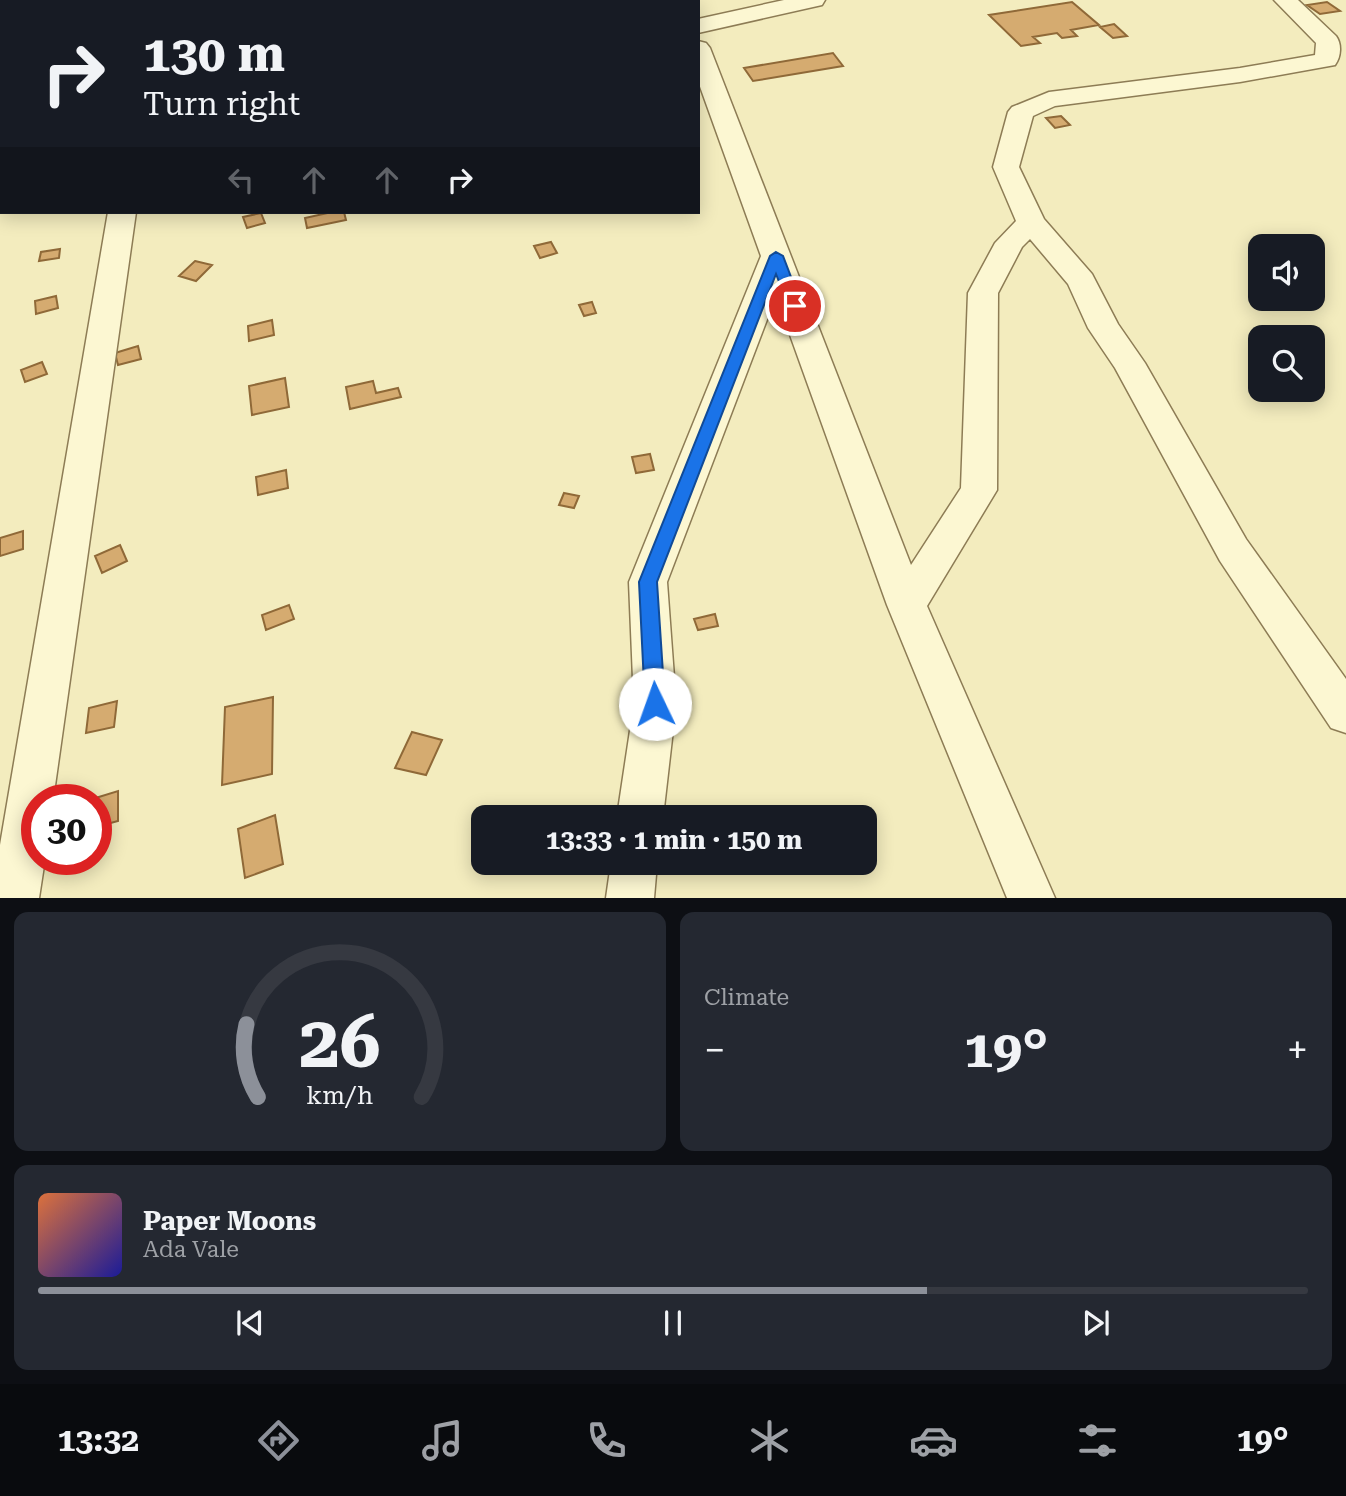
<!DOCTYPE html>
<meta charset="utf-8">
<style>
body{margin:0;font-family:"Roboto Serif",serif;background:#242831;color:#f1f3f6;height:100vh;display:flex;flex-direction:column;font-size:26px;white-space:nowrap}
*{box-sizing:border-box;margin:0}
p{font-size:23px;color:#9ea1a6}
.icon{flex:none;width:38px;height:38px;fill:none;stroke:currentColor;stroke-width:2;stroke-linecap:round;stroke-linejoin:round}
.map{position:relative;height:898px;overflow:hidden}
.side{display:flex;flex-direction:column;gap:14px;padding:14px;background:#0d0f14;flex:1}
.side>*{flex:none}
.guide{position:absolute;left:0px;top:0px;width:700px;height:214px;box-shadow:0 4px 18px #0003;background:#171b24;color:#f1f3f6;overflow:hidden}
.controls{position:absolute;left:1248px;top:234px;display:grid;gap:14px}
.controls a{display:grid;place-items:center;width:77px;height:77px;border-radius:14px;background:#171b24;box-shadow:0 4px 18px #0003;font-size:35px}
.speed{position:absolute;left:21px;top:784px;display:flex;gap:14px;font-size:35px;font-weight:700;text-align:center}
.speed>*{display:grid;place-content:center;width:91px;height:91px;border-radius:50%;background:#171b24;box-shadow:0 4px 18px #0003;line-height:1}
.speed .limit{border:10px solid #d22;background:#fff;color:#111}
.pin{position:absolute;display:grid;place-items:center;width:60px;height:60px;color:#fff;margin:-30px;border:4px solid #fff;border-radius:50%;box-shadow:0 2px 7px #0007}
.me{position:absolute;width:77px;margin:-38px;rotate:357deg;stroke-linejoin:round;filter:drop-shadow(0 0 5px #0008)}
.turn{display:flex;align-items:center;gap:24px;height:147px;padding:0 28px;font-size:32px}
.turn .icon{width:91px;height:91px;stroke-width:2.5}
.turn b{display:block;font-size:49px;line-height:60px}
.lanes{display:flex;align-items:center;height:66px;padding:0 28px;background:#0003;justify-content:center;gap:35px;direction:ltr}
.lanes .off{opacity:.35}
.big{font-size:52px;font-weight:700;line-height:1.1}
.side .tile{flex:1;display:flex;flex-direction:column;justify-content:center;gap:10px;min-width:0;padding:0 24px;border-radius:14px;background:#242831}
.side .dial{align-items:center;gap:0}
.dial svg{height:182px;overflow:visible;fill:none;stroke:#363941;stroke-width:7;stroke-linecap:round;text-anchor:middle}
.dial text{fill:#f1f3f6;stroke:none}
.song{display:flex;align-items:center;gap:21px}
.cover{width:84px;height:84px;border-radius:10px;background:linear-gradient(135deg,hsl(20 70% 55%),hsl(240 70% 35%))}
.played{height:7px;border-radius:4px;background:linear-gradient(90deg,#8c9099 70%,#363941 70%)}
.keys{display:flex;justify-content:space-around;direction:ltr}
.heat{display:flex;justify-content:space-between;align-items:center;font-size:38px;direction:ltr}
.side .tiles{flex:1;display:grid;gap:14px;grid-template-columns:1fr 1fr}
.tile:last-child{grid-column:span 2}
.trip{position:absolute;left:471px;top:805px;width:406px;height:70px;border-radius:14px;background:#171b24;box-shadow:0 4px 18px #0003;font-weight:700;line-height:70px;text-align:center}
.menu{display:flex;height:112px;justify-content:space-around;align-items:center;background:#090b0e;color:#9ea1a6}
.menu .icon{width:49px;height:49px}
.menu .selected{color:#8c9099}
.menu b{font-size:32px;color:#f1f3f6}
.map>svg:first-child{display:block}
</style>
<div class="map">
<svg width="1346" height="898" viewBox="0 0 1346 898">
<rect width="100%" height="100%" fill="#f3ecbe"/>
<path fill="#d5ab70" stroke="#8f6938" stroke-width="2" d="M1072,2L1099,25L1071,30L1077,36L1062,38L1057,33L1033,37L1040,43L1021,46L989,15Z
M1327,2L1340,11L1320,14L1307,5Z
M1114,24L1127,36L1113,38L1100,27Z
M833,53L843,66L753,81L744,68Z
M1061,116L1070,125L1055,128L1046,118Z
M332,212H344L346,220L307,228L305,218Z
M261,213L265,223L247,228L243,217Z
M551,242L557,253L540,258L534,246Z
M60,249L59,258L39,261L41,252Z
M195,261L212,265L196,281L179,276Z
M56,296L58,308L36,314L35,301Z
M592,302L596,313L584,316L579,305Z
M272,320L274,335L249,341L248,326Z
M138,346L141,359L118,365L115,353Z
M42,362L47,374L25,382L21,370Z
M285,378L289,407L252,415L249,386Z
M373,381L376,393L398,388L401,397L350,409L346,387Z
M650,454L654,470L636,473L632,457Z
M286,470L288,488L258,495L256,477Z
M564,493L579,496L574,508L559,505Z
M23,531V549L0,556V538Z
M120,545L127,561L102,573L95,556Z
M289,605L294,619L266,630L262,615Z
M715,614L718,626L698,630L694,619Z
M273,697L272,774L222,785L225,707Z
M117,701L114,727L86,733L89,708Z
M412,732L442,740L426,775L395,768Z
M118,791V821L96,827V800H89Z
M275,815L283,864L245,878L238,829Z"/>
<g fill="none" stroke-linecap="round" stroke-linejoin="round">
<defs>
<path id="minor" d="M447,0H472L473,2H448Z
M784,0H825L822,5L698,33V19Z
M1274,0H1298L1336,36C1342,44 1341,57 1335,65L1240,82L1055,106L1033,116L1019,167L1044,219L1092,274L1118,324L1145,363L1246,539L1346,679V733L1331,728L1220,561L1115,368L1088,328L1068,284L1030,239L1022,247L998,293L997,490L927,606L1055,898H1007L887,605L776,296L667,582L676,704L663,817H617L634,704L629,582L761,256L698,81V41L706,43L710,48L911,565L961,488L968,293L995,243L1016,221L993,167L1008,112L1012,107L1049,92L1240,68L1315,55L1316,43Z
M0,101H2V117H0Z
M108,212H136L53,800H37V859H45L39,898H0V845Z
M611,863H657L654,898H606Z"/>
</defs>
<use href="#minor" stroke="#8d7c55" stroke-width="3"/>
<use href="#minor" fill="#fcf7d2" fill-rule="evenodd"/>
</g>
<path fill="#1a73e8" stroke="#114b97" stroke-width="2" d="M776,252L783,256L802,306L795,311L790,310L776,274L657,582L665,704L662,710L655,713L648,710L645,704L639,582L770,256Z"/>
</svg>
<div class="controls">
<a><svg class="icon" aria-label="sound" viewBox="0 0 24 24"><path d="M4 9h4l5-4v14l-5-4H4zM17 9q2 3 0 6"/></svg></a>
<a><svg class="icon" aria-label="search" viewBox="0 0 24 24"><circle cx="10" cy="10" r="6"/><path d="M15 15l6 6"/></svg></a>
</div>
<div class="speed"><div class="limit">30</div></div>
<div class="pin" style="left:795px;top:306px;background:#d93025"><svg class="icon" aria-label="arrive" viewBox="0 0 24 24"><path d="M6 21V4h12l-3 4 3 4H6"/></svg></div>
<svg class="me" style="left:655px;top:704px" viewBox="-20 -20 40 40"><circle r="19" fill="#fff"/><path d="M0-13L10 11 0 6-10 11z" fill="#1a73e8"/></svg>
<div class="trip">13:33 · 1 min · 150 m</div>
<div class="guide">
<div class="turn"><svg class="icon" aria-label="right" viewBox="0 0 24 24"><path d="M7 20v-9h11M14 6l5 5-5 5"/></svg><div><b>130 m</b>Turn right</div></div>
<div class="lanes"><svg class="icon off" aria-label="left" viewBox="0 0 24 24"><path d="M17 20v-9H6M10 6l-5 5 5 5"/></svg><svg class="icon off" aria-label="ahead" viewBox="0 0 24 24"><path d="M12 20V5M6 11l6-6 6 6"/></svg><svg class="icon off" aria-label="ahead" viewBox="0 0 24 24"><path d="M12 20V5M6 11l6-6 6 6"/></svg><svg class="icon" aria-label="right" viewBox="0 0 24 24"><path d="M7 20v-9h11M14 6l5 5-5 5"/></svg></div>
</div>
</div>
<section class="side">
<div class="tiles">
<div class="tile dial"><svg viewBox="0 0 100 80">
<path d="M14 69A42 42 0 1 1 86 69"/>
<path d="M14 69A42 42 0 0 1 9 37" stroke="#8c9099"/>
<text x="50" y="56" font-size="32" font-weight="700">26</text>
<text x="50" y="72" font-size="11">km/h</text>
</svg></div>
<div class="tile"><p>Climate</p>
<div class="heat"><a>−</a><b class="big">19°</b><a>+</a></div>
</div>
<div class="tile">
<div class="song"><i class="cover"></i><div><b>Paper Moons</b><p>Ada Vale</p></div></div>
<div class="played"></div>
<div class="keys"><svg class="icon" aria-label="previous" viewBox="0 0 24 24"><path d="M18 5L8 12l10 7zM5 5v14"/></svg><svg class="icon" aria-label="pause" viewBox="0 0 24 24"><path d="M8 5v14M16 5v14"/></svg><svg class="icon" aria-label="next" viewBox="0 0 24 24"><path d="M6 5l10 7-10 7zM19 5v14"/></svg></div>
</div>
</div>
</section>
<nav class="menu">
<b>13:32</b>
<svg class="icon selected" aria-label="directions" viewBox="0 0 24 24"><path d="M12 3l9 9-9 9-9-9zM9 14v-3h6M13 9l2 2-2 2"/></svg>
<svg class="icon" aria-label="music" viewBox="0 0 24 24"><path d="M9 18V5l10-2v13"/><circle cx="6" cy="18" r="3"/><circle cx="16" cy="16" r="3"/></svg>
<svg class="icon" aria-label="phone" viewBox="0 0 24 24"><path d="M5 4h4l2 5-3 2q2 4 5 5l2-3 5 2v4C11 20 4 13 5 4z"/></svg>
<svg class="icon" aria-label="climate" viewBox="0 0 24 24"><path d="M12 3v18M4 7l16 10M4 17L20 7"/></svg>
<svg class="icon" aria-label="car" viewBox="0 0 24 24"><path d="M5 17H2v-5l4-1 3-4h7l3 4 3 1v5h-3M9 17h6M6 11h13"/><circle cx="7" cy="17" r="2"/><circle cx="17" cy="17" r="2"/></svg>
<svg class="icon" aria-label="filters" viewBox="0 0 24 24"><path d="M4 7h16M4 17h16"/><circle cx="9" cy="7" r="2"/><circle cx="15" cy="17" r="2"/></svg>
<b>19°</b>
</nav>
